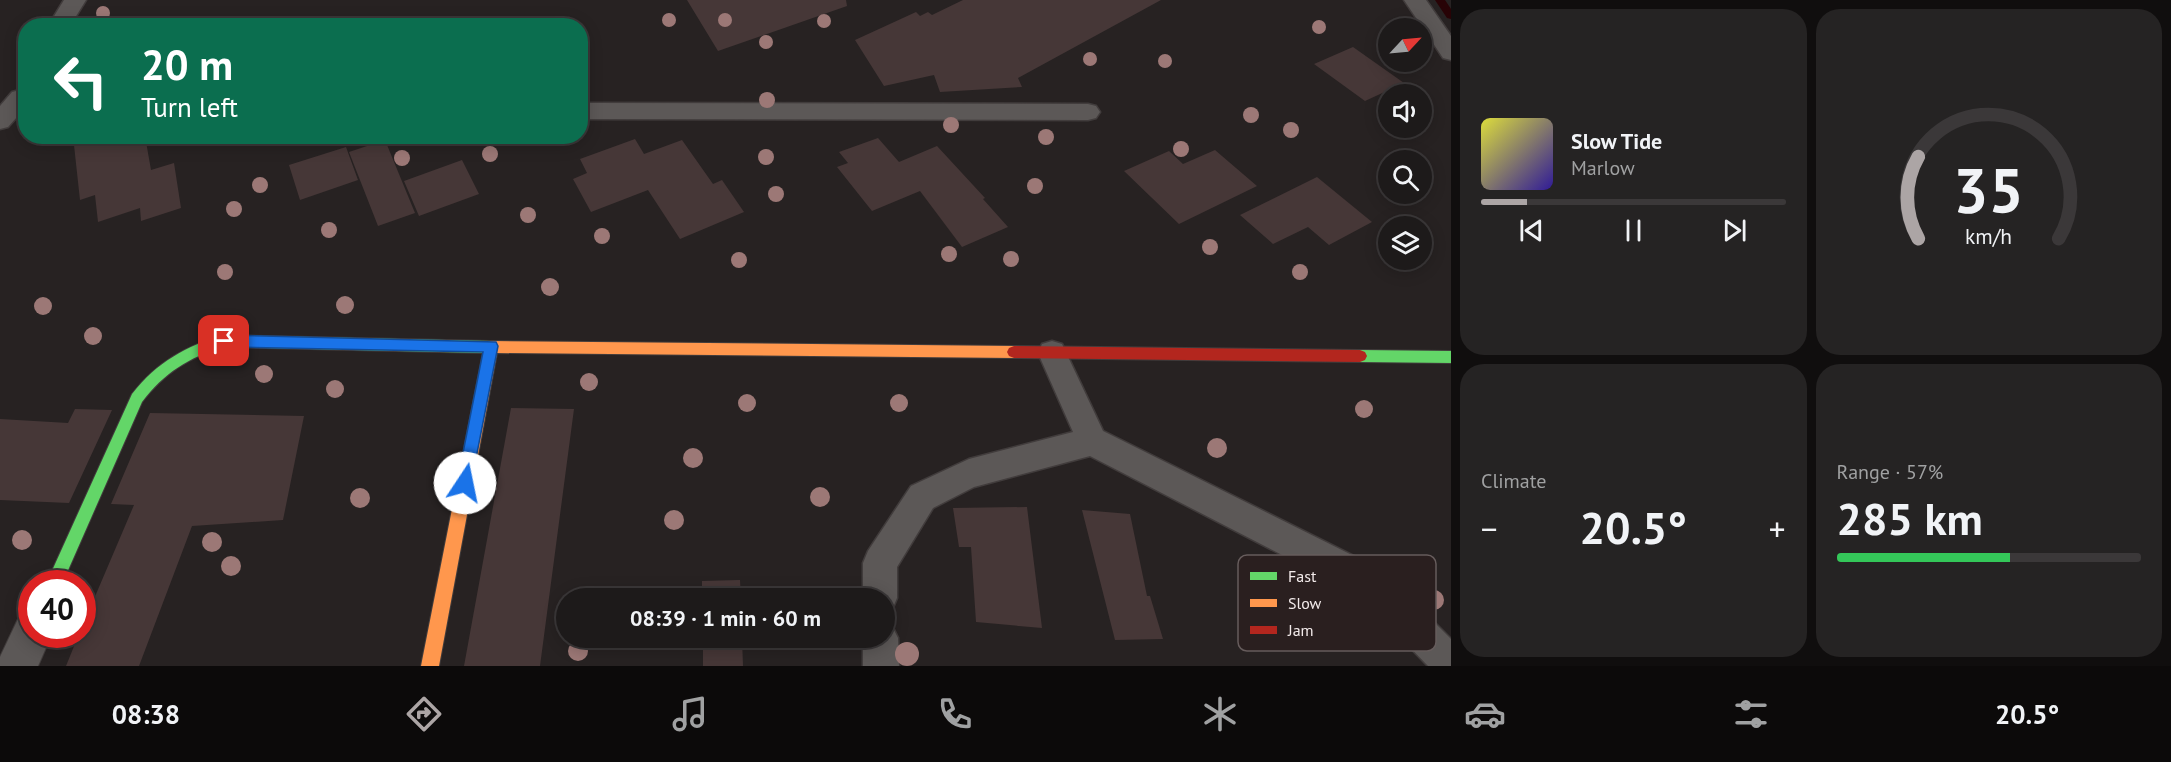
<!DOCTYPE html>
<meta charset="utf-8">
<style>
body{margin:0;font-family:"PT Sans",sans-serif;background:#252323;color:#f1f3f6;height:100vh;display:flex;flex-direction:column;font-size:22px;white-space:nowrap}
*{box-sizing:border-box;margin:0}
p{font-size:20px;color:#a0a1a2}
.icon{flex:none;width:33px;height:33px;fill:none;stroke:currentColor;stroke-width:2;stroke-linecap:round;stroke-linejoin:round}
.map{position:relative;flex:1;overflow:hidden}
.drawer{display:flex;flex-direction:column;gap:9px;padding:9px;background:#100e0e;width:720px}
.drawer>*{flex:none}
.banner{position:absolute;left:18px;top:18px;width:570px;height:126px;border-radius:24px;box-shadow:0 3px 15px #0003,0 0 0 2px #3b3839;background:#0b6e4f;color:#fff;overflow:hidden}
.needle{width:39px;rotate:64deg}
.fabs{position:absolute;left:1378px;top:18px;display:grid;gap:12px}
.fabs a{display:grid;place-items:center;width:54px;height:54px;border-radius:50%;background:#1d1a1a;box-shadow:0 3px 15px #0003,0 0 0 2px #3b3839;font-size:30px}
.speed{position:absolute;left:18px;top:570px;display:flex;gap:12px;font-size:30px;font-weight:700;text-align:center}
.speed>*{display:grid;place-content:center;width:78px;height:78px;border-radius:50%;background:#1d1a1a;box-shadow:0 3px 15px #0003,0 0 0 2px #3b3839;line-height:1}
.speed .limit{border:9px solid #d22;background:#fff;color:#111}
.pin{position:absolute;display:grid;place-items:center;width:51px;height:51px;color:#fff;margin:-26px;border-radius:12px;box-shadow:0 3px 9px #0006}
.me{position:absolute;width:66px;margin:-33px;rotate:11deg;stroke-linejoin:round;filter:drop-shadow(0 0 4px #0008)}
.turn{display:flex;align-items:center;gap:21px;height:126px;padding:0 24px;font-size:27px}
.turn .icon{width:78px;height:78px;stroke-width:2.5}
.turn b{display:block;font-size:42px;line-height:51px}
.big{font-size:45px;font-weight:800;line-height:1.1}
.drawer .widget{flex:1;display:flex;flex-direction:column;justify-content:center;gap:9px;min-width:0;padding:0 21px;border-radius:24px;background:#252323}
.drawer .dial{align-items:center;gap:0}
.dial svg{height:156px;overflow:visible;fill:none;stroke:#3b3839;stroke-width:7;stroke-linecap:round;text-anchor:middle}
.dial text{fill:#f1f3f6;stroke:none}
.song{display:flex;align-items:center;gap:18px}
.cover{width:72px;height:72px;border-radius:9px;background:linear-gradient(135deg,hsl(60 70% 55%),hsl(250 70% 35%))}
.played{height:6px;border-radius:3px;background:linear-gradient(90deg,#aca5a5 15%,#3b3839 15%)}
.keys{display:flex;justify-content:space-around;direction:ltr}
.heat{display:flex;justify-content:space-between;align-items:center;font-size:33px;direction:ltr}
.charge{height:9px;border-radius:4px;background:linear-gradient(90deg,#34c759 57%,#3b3839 0)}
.drawer .tiles{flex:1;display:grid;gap:9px;grid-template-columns:repeat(2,1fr)}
.trip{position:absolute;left:556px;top:588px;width:339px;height:60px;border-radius:30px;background:#1d1a1a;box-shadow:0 3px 15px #0003,0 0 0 2px #3b3839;font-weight:800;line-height:60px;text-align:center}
.tabs{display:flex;height:96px;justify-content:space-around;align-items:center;background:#0c0a0a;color:#a0a1a2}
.tabs .icon{width:42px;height:42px}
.tabs .selected{color:#aca5a5}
.tabs b{font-size:27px;color:#f1f3f6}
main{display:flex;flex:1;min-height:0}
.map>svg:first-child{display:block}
</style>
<main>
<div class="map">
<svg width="1451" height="666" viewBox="0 0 1451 666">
<rect width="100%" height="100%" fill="#272222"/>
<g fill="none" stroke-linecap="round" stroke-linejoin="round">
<path fill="#280306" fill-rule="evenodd" d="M1435,0H1445L1451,9V19L1447,18Z"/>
</g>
<path fill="#463737" d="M687,0H846L847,6L718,51Z
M963,0H1161L1018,78L1022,87L940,92L934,75L884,86L855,40L916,12L920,16L928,12L932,15Z
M1353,47L1404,83L1365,101L1314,64Z
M102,136H145L151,170L174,163L181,208L141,221L140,208L98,222L95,195L80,200L74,145Z
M878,138L899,162L937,146L985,198L983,199L1008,227L962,247L920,191L872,211L837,167L848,163L839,152Z
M635,139L644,154L682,140L713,184L722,180L744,212L680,239L648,190L591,212L573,179L587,173L580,159Z
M385,140L415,213L378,226L349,152Z
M346,147L358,180L300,200L289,165Z
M1215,150L1257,186L1179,224L1124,171L1169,151L1183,164Z
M462,160L479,194L419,216L404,181Z
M1317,177L1372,222L1329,245L1308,227L1273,244L1240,215Z
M511,408L574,409L540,666H464Z
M75,409L112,410L69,503L0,500V419L68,423Z
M150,413L304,416L283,520L192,526L139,666H66L79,634H82V627L134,505L111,504Z
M1027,507L1042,628L976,622L971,547H959L953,508Z
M1082,510L1130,514L1147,596H1150L1163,639L1115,640Z
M740,580L741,598H702V581Z
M703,638H742L743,666H703Z"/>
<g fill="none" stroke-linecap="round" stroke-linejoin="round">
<defs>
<path id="lane" d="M64,0H86L70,26H48Z
M1404,0H1426L1451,36V60L1443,58Z
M20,90L26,92V107L8,127L0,129V106L12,92Z
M580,103L1088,104L1096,106L1100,112L1096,118L1088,120L580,119Z
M1052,341L1062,344L1103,431L1382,570L1451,639V666H1428L1358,594L1090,456L974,487L933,508L897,567V598L892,610L885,613V598H863V563L868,551L911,486L969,459L1073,432L1038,353L1042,344Z
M885,622L892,626L898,638L899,666H863V638H885Z"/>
<path id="street" d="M32,613V634H52L38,666H0V657L18,619Z"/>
<path id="fast" d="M224,335L491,341L496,343L498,347L495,356L490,358L483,353L224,347C189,357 164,373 142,402L62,584H46L132,394C157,362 186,346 224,335Z
M1360,350L1451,351V363L1360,362L1355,360L1353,356L1355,352Z"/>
<path id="slow" d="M491,341L1014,346L1019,348L1021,352L1019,356L1014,358L497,353L439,666H421L484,347L486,343Z"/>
<path id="jam" d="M1014,346L1360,350L1365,352L1367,356L1365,360L1360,362L1014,358L1009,356L1007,352L1009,348Z"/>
</defs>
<use href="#lane" stroke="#413c3c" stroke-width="3"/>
<use href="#street" stroke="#413c3c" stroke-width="2"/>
<use href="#fast" stroke="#413c3c" stroke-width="2"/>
<use href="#slow" stroke="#413c3c" stroke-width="2"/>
<use href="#jam" stroke="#413c3c" stroke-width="2"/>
<use href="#lane" fill="#5c5857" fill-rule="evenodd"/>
<use href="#street" fill="#5c5857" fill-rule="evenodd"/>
<use href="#fast" fill="#63d668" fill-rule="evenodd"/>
<use href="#slow" fill="#ff974d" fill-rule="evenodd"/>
<use href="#jam" fill="#b3261e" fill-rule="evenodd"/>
</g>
<g fill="#9c7876">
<circle cx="103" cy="13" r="7"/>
<circle cx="669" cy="20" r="7"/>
<circle cx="725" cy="20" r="7"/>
<circle cx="824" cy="21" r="7"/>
<circle cx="1319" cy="27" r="7"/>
<circle cx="766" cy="42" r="7"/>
<circle cx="1090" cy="59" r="7"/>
<circle cx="1165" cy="61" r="7"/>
<circle cx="767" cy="100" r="8"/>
<circle cx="1251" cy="115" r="8"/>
<circle cx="951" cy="125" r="8"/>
<circle cx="1291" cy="130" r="8"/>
<circle cx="1046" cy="137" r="8"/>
<circle cx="1181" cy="149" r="8"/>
<circle cx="490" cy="154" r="8"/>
<circle cx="766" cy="157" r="8"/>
<circle cx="402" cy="158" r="8"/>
<circle cx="260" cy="185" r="8"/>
<circle cx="1035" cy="186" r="8"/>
<circle cx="776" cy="194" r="8"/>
<circle cx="234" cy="209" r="8"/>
<circle cx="528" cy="215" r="8"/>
<circle cx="329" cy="230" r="8"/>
<circle cx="602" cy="236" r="8"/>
<circle cx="1210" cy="247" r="8"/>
<circle cx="949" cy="254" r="8"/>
<circle cx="1011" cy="259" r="8"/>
<circle cx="739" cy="260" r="8"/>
<circle cx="225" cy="272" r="8"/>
<circle cx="1300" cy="272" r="8"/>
<circle cx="550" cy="287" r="9"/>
<circle cx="345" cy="305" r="9"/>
<circle cx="43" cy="306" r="9"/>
<circle cx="93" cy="336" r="9"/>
<circle cx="264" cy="374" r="9"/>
<circle cx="589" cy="382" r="9"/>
<circle cx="335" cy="389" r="9"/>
<circle cx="747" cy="403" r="9"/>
<circle cx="899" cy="403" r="9"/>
<circle cx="1364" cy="409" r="9"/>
<circle cx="1217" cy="448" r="10"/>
<circle cx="693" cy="458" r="10"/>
<circle cx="820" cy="497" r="10"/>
<circle cx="360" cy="498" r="10"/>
<circle cx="674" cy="520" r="10"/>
<circle cx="22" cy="540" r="10"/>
<circle cx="212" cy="542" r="10"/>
<circle cx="231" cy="566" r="10"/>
<circle cx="1434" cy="600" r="10"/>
<circle cx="578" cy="651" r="10"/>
<circle cx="907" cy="654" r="12"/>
</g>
<path fill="#1a73e8" stroke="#114b97" stroke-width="1.5" d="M224,335L496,342L498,346L470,489L465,491L459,489L457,483L483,352L224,347L219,345L217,341L219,337Z"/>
<rect x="1238" y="555" width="198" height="96" rx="9" fill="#2a1f1f" stroke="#665c5c" stroke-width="1.5"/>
<rect x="1250" y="572" width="27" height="8" fill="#63d668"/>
<rect x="1250" y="599" width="27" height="8" fill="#ff974d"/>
<rect x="1250" y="626" width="27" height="8" fill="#b3261e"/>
<g font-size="16" fill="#f3ebeb">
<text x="1288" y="582">Fast</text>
<text x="1288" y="609">Slow</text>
<text x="1288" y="636">Jam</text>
</g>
</svg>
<div class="fabs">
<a><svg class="needle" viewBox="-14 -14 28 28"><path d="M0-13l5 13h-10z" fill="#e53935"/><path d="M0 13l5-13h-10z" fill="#a0a1a2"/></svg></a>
<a><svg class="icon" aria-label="sound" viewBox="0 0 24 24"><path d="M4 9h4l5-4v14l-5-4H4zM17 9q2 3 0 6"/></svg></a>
<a><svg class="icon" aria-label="search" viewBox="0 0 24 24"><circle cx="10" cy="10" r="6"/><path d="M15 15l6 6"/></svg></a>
<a><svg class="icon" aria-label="layers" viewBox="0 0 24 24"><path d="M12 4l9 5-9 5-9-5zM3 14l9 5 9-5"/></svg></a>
</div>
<div class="speed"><div class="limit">40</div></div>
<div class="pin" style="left:224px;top:341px;background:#d93025"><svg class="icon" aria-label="arrive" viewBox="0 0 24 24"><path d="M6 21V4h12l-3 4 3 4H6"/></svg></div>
<svg class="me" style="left:465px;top:483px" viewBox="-20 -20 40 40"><circle r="19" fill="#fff"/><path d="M0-13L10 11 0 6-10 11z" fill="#1a73e8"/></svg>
<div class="trip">08:39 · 1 min · 60 m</div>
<div class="banner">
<div class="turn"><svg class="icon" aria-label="left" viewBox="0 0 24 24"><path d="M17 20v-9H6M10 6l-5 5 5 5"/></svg><div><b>20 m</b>Turn left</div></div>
</div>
</div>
<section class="drawer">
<div class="tiles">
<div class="widget">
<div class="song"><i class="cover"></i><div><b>Slow Tide</b><p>Marlow</p></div></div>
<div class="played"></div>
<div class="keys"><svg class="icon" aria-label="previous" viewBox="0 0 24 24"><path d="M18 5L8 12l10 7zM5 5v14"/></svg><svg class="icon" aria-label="pause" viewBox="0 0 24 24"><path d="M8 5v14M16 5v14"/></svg><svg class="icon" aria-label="next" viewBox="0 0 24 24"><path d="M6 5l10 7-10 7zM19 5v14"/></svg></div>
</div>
<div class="widget dial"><svg viewBox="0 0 100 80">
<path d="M14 69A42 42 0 1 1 86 69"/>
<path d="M14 69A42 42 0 0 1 14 27" stroke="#aca5a5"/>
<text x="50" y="56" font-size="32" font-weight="700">35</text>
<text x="50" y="72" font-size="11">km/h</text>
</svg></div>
<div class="widget"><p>Climate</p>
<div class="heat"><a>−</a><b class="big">20.5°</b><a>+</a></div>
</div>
<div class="widget"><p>Range · 57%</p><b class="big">285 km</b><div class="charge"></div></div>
</div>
</section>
</main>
<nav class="tabs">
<b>08:38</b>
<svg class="icon selected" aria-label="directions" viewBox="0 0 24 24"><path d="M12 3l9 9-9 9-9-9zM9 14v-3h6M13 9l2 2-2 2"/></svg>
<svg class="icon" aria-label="music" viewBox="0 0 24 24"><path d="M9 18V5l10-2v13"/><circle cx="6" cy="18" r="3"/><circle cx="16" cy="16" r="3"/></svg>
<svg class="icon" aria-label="phone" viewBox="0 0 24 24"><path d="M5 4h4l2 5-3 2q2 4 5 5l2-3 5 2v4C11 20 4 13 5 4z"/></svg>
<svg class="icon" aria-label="climate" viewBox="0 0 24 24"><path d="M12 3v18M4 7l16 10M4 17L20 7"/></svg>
<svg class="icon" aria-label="car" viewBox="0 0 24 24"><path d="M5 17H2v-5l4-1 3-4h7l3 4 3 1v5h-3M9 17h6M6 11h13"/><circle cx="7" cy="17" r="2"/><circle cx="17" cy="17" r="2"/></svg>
<svg class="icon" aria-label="filters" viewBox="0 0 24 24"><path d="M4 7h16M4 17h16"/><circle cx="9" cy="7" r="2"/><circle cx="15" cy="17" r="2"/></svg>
<b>20.5°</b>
</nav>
